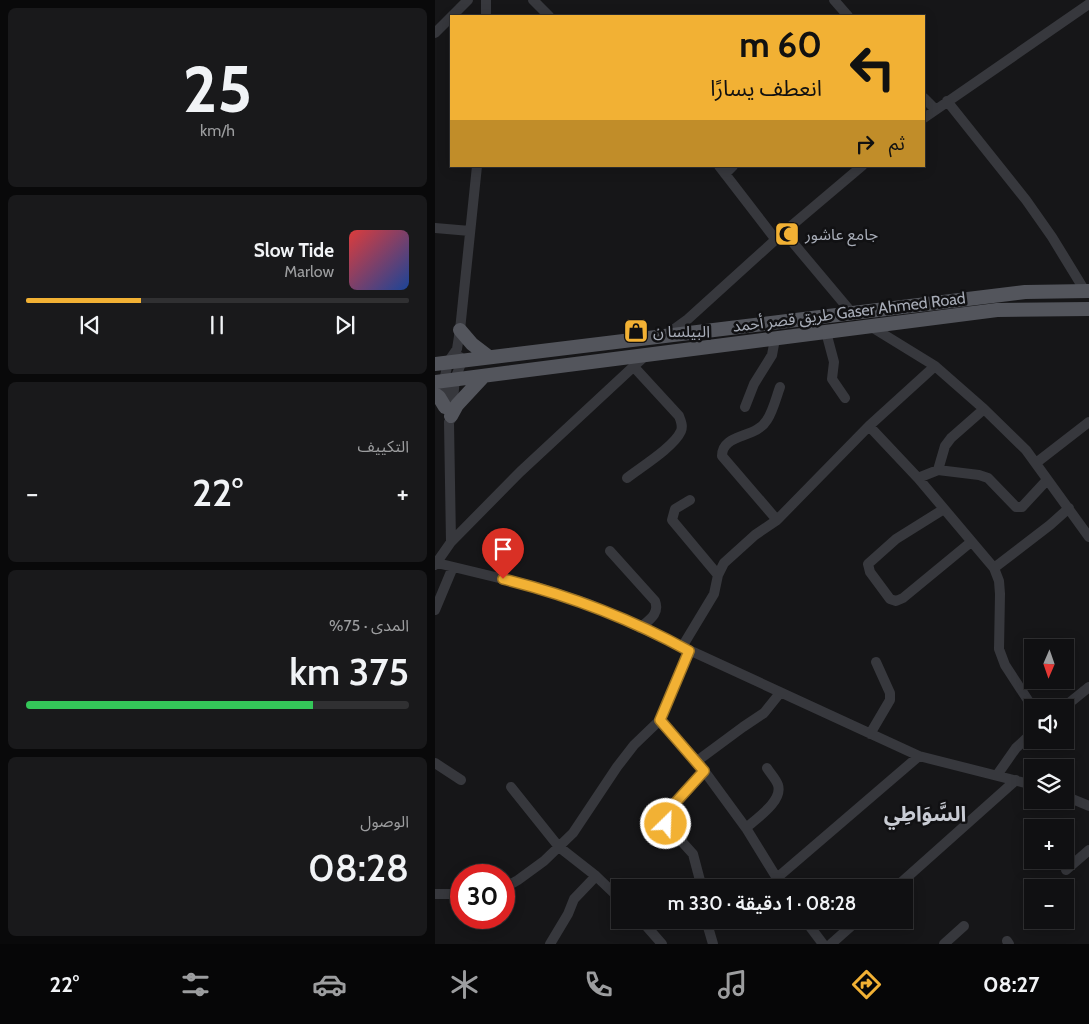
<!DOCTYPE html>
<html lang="ar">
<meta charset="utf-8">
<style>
body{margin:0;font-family:Cabin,"Noto Sans Arabic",sans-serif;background:#19191b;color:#f1f3f6;direction:rtl;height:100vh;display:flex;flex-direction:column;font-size:19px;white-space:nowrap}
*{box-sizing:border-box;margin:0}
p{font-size:16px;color:#9c9d9f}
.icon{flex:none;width:28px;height:28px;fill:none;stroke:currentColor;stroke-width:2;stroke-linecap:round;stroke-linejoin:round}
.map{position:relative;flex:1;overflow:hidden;direction:ltr}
.drawer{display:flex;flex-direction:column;gap:8px;padding:8px;background:#09090a;width:435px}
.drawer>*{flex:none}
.guide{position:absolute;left:15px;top:15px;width:475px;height:152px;border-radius:0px;box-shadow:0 2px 12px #0003,0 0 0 1px #303032;direction:rtl;background:#f2b134;color:#111;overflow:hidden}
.needle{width:32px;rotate:182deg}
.tools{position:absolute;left:589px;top:639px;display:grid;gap:10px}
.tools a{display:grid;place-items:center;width:50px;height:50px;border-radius:0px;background:#101012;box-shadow:0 2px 12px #0003,0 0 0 1px #303032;font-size:25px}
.speed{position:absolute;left:15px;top:864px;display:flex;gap:10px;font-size:25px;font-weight:700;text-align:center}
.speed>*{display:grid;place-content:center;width:65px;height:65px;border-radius:50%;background:#101012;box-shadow:0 2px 12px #0003,0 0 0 1px #303032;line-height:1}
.speed .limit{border:8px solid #d22;background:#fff;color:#111}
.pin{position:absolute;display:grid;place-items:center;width:42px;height:42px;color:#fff;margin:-51px -21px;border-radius:50% 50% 50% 0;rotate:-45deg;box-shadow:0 0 5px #0007}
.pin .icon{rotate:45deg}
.me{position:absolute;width:55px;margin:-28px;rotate:24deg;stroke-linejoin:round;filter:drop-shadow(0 0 4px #0008)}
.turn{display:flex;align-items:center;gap:18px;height:105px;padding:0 20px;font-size:22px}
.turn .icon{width:65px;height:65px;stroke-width:2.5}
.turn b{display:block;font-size:35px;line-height:42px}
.then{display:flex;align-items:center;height:48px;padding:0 20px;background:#0003;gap:10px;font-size:19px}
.big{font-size:38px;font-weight:600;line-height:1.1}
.drawer .card{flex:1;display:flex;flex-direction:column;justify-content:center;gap:8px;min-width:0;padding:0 18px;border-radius:8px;background:#19191b}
.drawer .dial{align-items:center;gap:0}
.dial b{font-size:65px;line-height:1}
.song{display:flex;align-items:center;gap:15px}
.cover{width:60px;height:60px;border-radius:8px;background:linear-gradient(135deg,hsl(0 70% 55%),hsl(220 70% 35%))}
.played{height:5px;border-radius:2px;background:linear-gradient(90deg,#f2b134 30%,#303032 30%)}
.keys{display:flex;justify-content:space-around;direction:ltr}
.heat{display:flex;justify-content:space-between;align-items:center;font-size:28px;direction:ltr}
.charge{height:8px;border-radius:4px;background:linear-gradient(90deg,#34c759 75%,#303032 0)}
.trip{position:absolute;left:176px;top:879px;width:302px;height:50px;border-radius:0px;background:#101012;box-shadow:0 2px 12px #0003,0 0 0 1px #303032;font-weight:600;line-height:50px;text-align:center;direction:rtl}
.tab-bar{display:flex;height:80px;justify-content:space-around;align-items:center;background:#060607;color:#9c9d9f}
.tab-bar .icon{width:35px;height:35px}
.tab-bar .selected{color:#f2b134}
.tab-bar b{font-size:22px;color:#f1f3f6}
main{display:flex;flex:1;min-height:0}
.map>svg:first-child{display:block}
</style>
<main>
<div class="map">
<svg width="654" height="944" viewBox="0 0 654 944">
<rect width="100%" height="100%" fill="#161618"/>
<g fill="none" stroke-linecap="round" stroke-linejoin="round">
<path stroke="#37383d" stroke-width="10" d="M98,0L114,16
M399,0L413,16
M51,16V0
M0,33L33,0
M489,98L500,109
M512,101L591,200L617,237L650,291
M489,118L654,4
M284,166L341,240
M290,174L298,166
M0,228L35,231
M349,232L417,313
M435,326L500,366L549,409L591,450L654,537
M391,332L399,362L397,379L410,398
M231,335L253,319L349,232L427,166
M10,406L9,381L13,362L22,349L25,330L42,166
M310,407L319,384L337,355L340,339
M434,426L483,478L559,568L564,581L565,594L564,649L570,665L598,708
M601,463L654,422
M503,470L510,446L516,438L549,409
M192,478C206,467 239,447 246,431C248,426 246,421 244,416L199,367
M483,478L503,470L544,475L553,478L581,507H587L612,480
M255,500L240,509L237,520L283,575
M509,509L461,539L433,564L435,572L455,599L461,601L468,598L536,542
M342,520L287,456C287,433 321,439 332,420C338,411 341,398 345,387
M16,542L14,422L16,419L20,379L27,361L25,357
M175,551L220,601C225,614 214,620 205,628
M2,563L102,587L154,604L484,756L598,785
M0,565L16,542L85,472L211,355
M559,568L615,525L634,508
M0,610L18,567
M247,647L279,594L283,575L289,563L320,535L342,520L434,426L500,366
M628,708L654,687
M225,720L262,761L311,828L348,888
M435,734L455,700V693L441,662
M262,761L308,727L329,713L345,693
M0,763L26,780
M562,775L581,748L598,732
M76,787L124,847L161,876L185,899
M630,796L654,806
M311,828C322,818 348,801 343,785C341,779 335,773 332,768
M631,870L654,850
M343,877L484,756
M69,888L83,880L109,861L138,833L182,767L199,745L225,720L254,651
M267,888L258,854L231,824L229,817L269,771
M460,888L581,780
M0,894H26
M206,920L227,944
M271,920L278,944
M370,920L388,944
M572,941L574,944
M115,944L133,914L139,899L161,876
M396,944L423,920
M509,944L529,926"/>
<path stroke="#53555c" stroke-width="14" d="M25,330L37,344L54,357
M0,364L590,292L654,291
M0,382L562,310L654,309
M0,394L4,397L10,407
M16,416L22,405L48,377"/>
</g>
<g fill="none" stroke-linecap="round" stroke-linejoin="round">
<defs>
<path id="route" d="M68,579C133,595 196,619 254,651L225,720L269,771L231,813L229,817L231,824"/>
</defs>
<use href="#route" stroke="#9d7322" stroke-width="12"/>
<use href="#route" stroke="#f2b134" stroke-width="9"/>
</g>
<defs>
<symbol id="mosque-square" viewBox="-11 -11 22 22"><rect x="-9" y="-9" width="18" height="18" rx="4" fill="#f2b134" stroke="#111113"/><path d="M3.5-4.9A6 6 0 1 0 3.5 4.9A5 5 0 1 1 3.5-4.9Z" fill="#111"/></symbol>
<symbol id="shop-square" viewBox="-11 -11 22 22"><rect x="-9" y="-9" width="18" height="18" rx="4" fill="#f2b134" stroke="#111113"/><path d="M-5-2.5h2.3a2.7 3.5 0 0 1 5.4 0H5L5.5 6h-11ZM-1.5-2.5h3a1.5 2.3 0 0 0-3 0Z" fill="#111"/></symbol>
</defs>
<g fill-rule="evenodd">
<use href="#mosque-square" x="338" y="220" width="28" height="28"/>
<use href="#shop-square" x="187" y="317" width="28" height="28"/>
</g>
<g text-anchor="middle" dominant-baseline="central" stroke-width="5" stroke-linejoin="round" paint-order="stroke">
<g font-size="16" fill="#a8adb8" stroke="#111113" text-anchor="start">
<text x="370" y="234">جامع عاشور</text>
<text x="218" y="331">البيلسا ن</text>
</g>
<g font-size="16" fill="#a8adb8" stroke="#111113">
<text transform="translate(414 312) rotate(-7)">طريق قصر أحمد Gaser Ahmed Road</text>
</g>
<g font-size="21" font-weight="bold" fill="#c9ccd4" stroke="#111113">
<text x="490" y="813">السَّوَاطِي</text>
</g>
</g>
</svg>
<div class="tools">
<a><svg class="needle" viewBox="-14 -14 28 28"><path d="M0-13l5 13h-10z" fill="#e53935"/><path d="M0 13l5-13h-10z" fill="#9c9d9f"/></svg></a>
<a><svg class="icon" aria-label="sound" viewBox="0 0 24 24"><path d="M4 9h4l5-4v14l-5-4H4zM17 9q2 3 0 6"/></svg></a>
<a><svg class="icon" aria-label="layers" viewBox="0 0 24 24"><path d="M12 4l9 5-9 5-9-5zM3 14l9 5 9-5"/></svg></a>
<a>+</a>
<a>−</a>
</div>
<div class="speed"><div class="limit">30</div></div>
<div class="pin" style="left:68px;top:579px;background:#d93025"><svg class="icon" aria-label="arrive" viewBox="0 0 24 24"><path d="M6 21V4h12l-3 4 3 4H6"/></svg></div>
<svg class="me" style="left:231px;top:824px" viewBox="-20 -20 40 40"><circle r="17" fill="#f2b134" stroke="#fff" stroke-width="3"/><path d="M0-11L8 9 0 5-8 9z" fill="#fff"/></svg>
<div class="trip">08:28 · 1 دقيقة · 330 m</div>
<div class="guide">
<div class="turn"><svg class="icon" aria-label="left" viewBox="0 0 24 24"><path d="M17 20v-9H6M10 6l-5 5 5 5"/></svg><div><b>60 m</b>انعطف يسارًا</div></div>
<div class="then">ثم<svg class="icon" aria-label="right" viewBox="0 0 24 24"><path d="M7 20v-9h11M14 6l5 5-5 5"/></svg></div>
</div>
</div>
<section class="drawer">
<div class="card dial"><b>25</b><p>km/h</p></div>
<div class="card">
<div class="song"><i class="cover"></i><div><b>Slow Tide</b><p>Marlow</p></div></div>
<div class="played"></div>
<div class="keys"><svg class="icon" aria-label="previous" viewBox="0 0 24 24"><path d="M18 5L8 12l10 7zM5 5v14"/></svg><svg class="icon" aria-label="pause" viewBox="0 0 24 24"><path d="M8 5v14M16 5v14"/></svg><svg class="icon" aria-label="next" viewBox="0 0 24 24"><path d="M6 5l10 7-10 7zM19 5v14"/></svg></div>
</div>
<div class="card"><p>التكييف</p>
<div class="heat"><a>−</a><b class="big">22°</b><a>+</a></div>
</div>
<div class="card"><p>المدى · 75%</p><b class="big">375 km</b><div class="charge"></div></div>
<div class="card"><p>الوصول</p><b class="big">08:28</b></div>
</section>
</main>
<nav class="tab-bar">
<b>08:27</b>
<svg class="icon selected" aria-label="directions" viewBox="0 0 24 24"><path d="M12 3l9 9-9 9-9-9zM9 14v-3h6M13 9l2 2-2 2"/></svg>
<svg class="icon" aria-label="music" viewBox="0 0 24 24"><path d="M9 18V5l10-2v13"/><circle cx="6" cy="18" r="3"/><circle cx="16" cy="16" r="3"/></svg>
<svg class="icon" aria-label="phone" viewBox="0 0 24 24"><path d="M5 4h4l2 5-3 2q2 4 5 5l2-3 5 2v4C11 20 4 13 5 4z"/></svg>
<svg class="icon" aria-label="climate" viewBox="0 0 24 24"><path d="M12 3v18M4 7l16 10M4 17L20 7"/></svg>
<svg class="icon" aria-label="car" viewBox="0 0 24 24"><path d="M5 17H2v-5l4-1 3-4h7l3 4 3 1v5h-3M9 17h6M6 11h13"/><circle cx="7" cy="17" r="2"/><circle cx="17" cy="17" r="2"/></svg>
<svg class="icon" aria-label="filters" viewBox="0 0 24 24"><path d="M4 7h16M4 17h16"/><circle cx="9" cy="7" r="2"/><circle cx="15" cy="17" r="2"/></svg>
<b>22°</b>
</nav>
